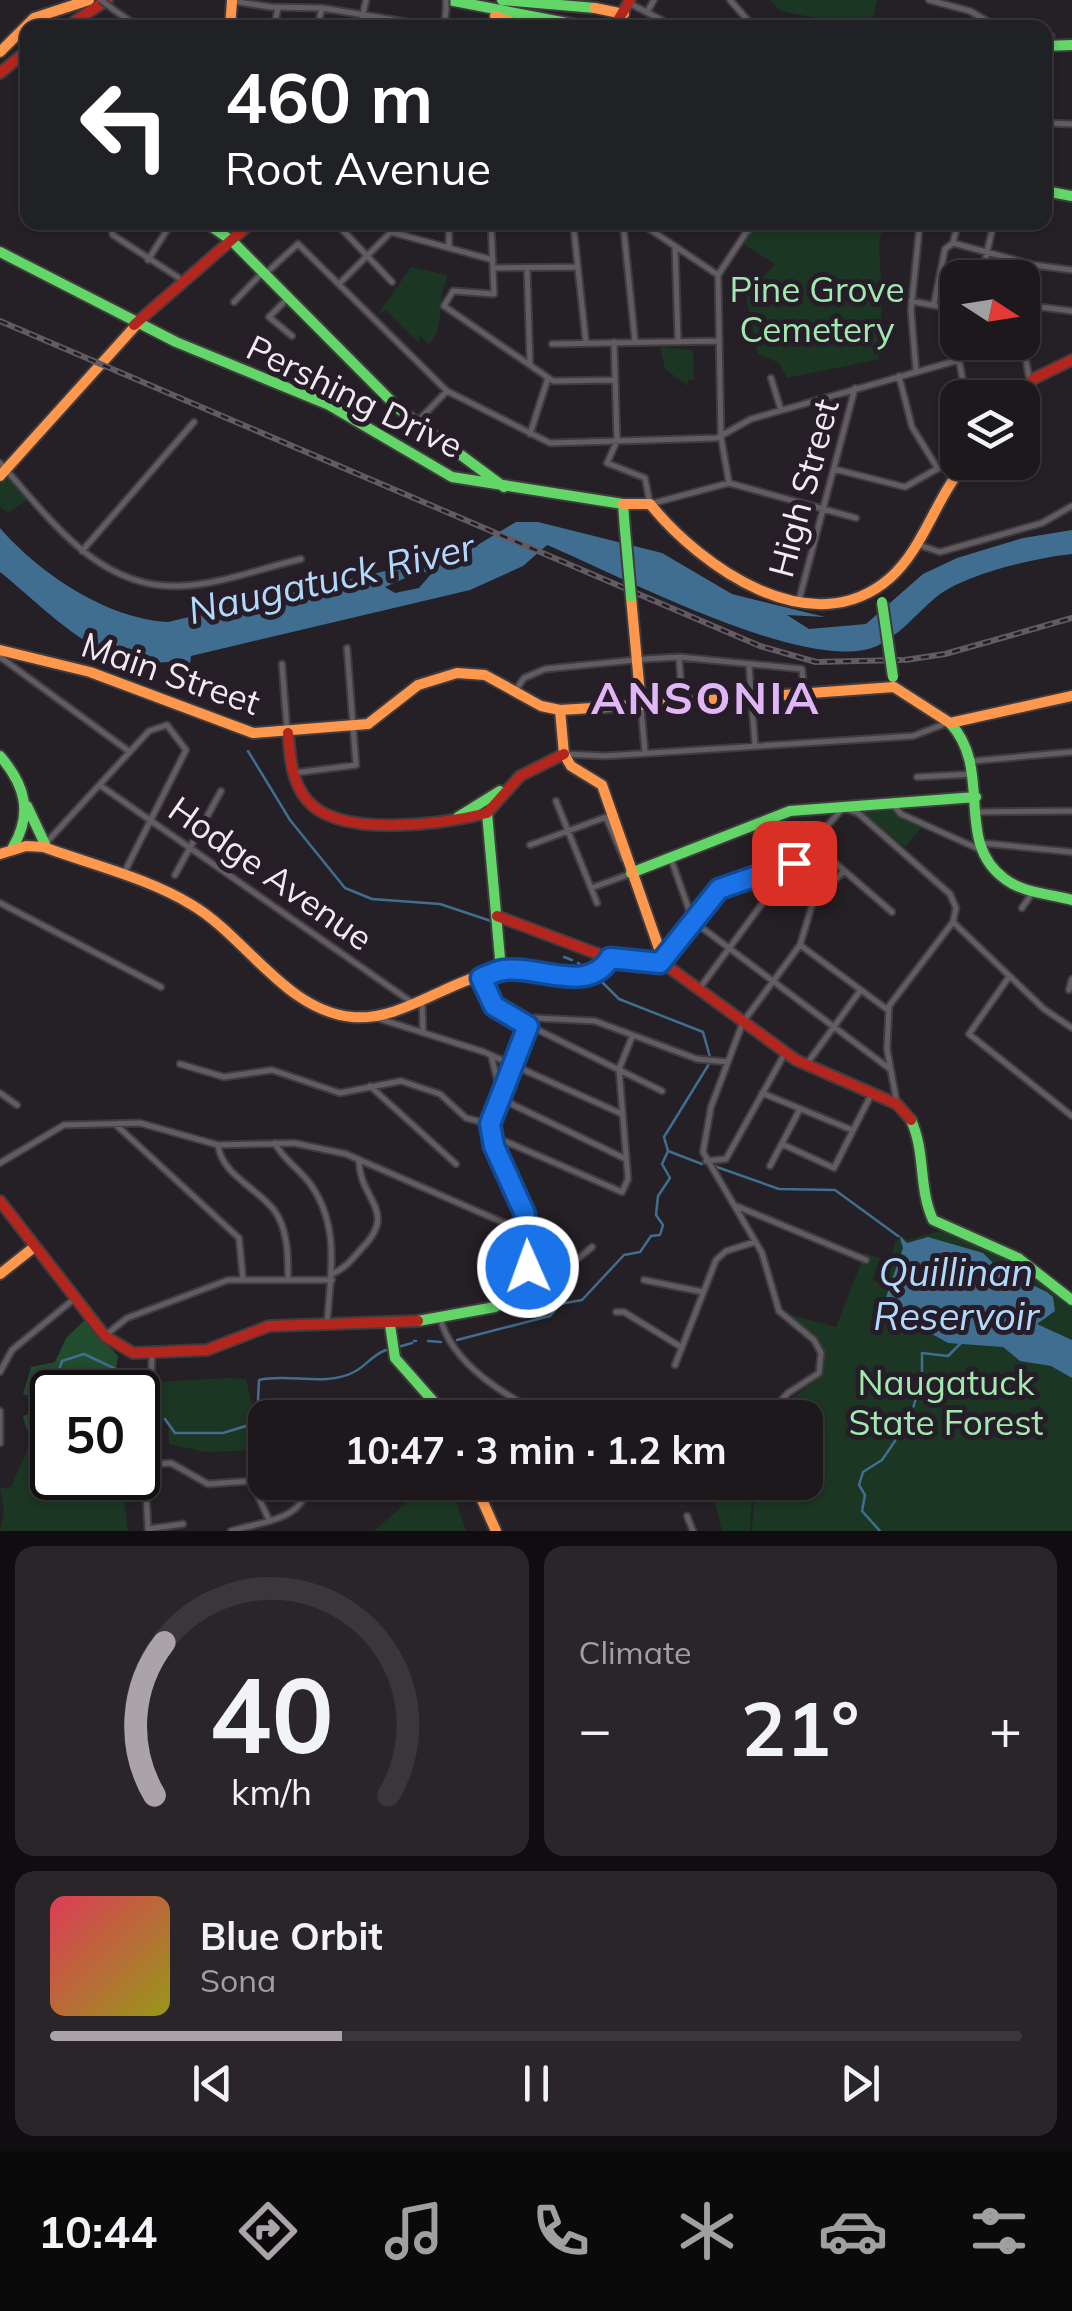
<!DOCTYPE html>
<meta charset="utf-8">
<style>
body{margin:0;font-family:Mulish,sans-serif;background:#292529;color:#f1f3f6;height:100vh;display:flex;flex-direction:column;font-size:38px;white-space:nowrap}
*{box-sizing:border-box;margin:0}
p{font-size:32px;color:#a0a0a3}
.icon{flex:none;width:55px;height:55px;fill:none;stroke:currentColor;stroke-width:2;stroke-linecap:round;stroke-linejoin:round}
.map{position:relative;height:1531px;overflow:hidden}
.details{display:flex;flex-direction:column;gap:15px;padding:15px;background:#0f0d0f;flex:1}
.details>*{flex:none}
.guide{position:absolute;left:20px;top:20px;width:1032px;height:210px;border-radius:20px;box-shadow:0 2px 8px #0004,0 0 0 2px #3a373b;background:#202124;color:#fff;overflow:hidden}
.needle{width:65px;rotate:102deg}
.tools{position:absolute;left:940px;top:260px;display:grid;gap:20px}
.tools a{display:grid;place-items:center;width:100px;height:100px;border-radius:20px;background:#1c181c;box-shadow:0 2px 8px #0004,0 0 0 2px #3a373b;font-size:50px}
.speed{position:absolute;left:30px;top:1370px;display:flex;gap:20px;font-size:50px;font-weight:700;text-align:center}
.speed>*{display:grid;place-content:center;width:130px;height:130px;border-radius:50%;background:#1c181c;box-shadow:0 2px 8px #0004,0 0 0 2px #3a373b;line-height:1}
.speed .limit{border:5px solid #111;border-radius:15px;background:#fff;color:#111}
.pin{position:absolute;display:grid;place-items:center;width:85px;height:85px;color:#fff;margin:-42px;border-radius:20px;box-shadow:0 5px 15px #0006}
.me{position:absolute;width:110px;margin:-55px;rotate:358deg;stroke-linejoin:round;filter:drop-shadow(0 0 8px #0008)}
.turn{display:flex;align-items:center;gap:35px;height:210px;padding:0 40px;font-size:45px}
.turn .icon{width:130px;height:130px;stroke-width:2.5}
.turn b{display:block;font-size:70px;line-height:85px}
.big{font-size:75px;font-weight:700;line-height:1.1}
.details .card{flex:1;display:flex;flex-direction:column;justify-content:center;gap:15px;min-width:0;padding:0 35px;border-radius:20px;background:#292529}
.details .dial{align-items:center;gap:0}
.dial svg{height:260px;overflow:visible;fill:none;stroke:#3a373b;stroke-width:7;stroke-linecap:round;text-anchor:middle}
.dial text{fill:#f1f3f6;stroke:none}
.song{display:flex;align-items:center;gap:30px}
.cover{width:120px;height:120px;border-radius:15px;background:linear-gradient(135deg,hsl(350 70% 55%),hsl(60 70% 35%))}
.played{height:10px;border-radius:5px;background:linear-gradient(90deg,#aaa3aa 30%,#3a373b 30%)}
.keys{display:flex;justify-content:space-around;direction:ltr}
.heat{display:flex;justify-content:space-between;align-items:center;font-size:55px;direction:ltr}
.details .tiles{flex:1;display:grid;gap:15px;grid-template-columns:1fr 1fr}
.card:last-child{grid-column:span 2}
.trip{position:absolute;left:248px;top:1400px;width:575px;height:100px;border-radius:20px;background:#1c181c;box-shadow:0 2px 8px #0004,0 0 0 2px #3a373b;font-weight:700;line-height:100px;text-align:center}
.dock{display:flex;height:160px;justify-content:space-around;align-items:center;background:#0b0a0b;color:#a0a0a3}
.dock .icon{width:70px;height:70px}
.dock .current{color:#aaa3aa}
.dock b{font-size:45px;color:#f1f3f6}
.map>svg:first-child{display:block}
</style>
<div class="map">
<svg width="1072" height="1531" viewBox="0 0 1072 1531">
<rect width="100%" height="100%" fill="#252025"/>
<path fill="#1b3622" d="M770,0H877L871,27L865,28L781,11Z
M757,223H884L879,242L882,300L879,359L787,378L779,363L758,354L746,296L775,264L743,244Z
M411,267L447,275C447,285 441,290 441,299C439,317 442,331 429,344L419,335V343L386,310L377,315Z
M660,347L693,350L694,379L688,380V386L665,369Z
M11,478L29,498L9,513L0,507V483Z
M883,807L923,826L905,847L863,812V809Z
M940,1231C991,1245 1034,1269 1072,1305V1531H752L755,1483L805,1482V1418L767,1417L816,1380L825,1363L818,1341L785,1313L836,1327L865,1253L880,1258L873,1280L883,1283L895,1242L903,1236L907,1240Z
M230,1378L246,1379L263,1450L205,1452L169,1444L168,1422L147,1415L154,1382Z
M727,1399L762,1416L771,1408L764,1417H720Z
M52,1432V1478H121L128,1531H0L4,1511L0,1488L11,1487L34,1434Z
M430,1482L447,1483L452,1487L466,1531H374Z
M710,1483H753L750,1531H722Z"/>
<path fill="#224c2e" d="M85,1320L118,1356L115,1375L121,1392H52V1447C35,1438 27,1437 23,1416L35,1412L32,1397L23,1394L31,1367L55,1362L66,1338Z"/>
<path fill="#406e90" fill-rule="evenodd" d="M516,522H538L662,553L732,594L825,617L787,615L809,629L866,624L923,574L957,558L1023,538L1072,530V554C1035,558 964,574 935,598C916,614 900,635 877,646C808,676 617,574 547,545L523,566L470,590L191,656L190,664L183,659C106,679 55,616 0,572V528C39,573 107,619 168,622L466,552ZM421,571L431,574L419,588L395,593L385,587Z
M899,1235L907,1243L928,1237L983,1253L999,1269L1047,1292L1053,1297L1055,1311L1037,1324L1072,1340V1378L1051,1366L1020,1361L1003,1347L948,1343L888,1309L885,1300L903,1248Z
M31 1457a11 11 0 1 1 22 0a11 11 0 1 1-22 0Z"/>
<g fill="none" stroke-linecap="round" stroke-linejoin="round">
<path stroke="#406e90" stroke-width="2.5" d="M248,751L290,820L345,888L372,899L440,904L491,921
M564,957L572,960
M578,963L587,970
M595,975L619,999L703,1032L710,1057
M702,1164L668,1151L664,1137L709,1064
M714,1166L779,1189L835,1190L898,1236
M457,1340L550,1316L560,1304L582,1300L624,1255L640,1252L651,1236L660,1235L663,1225L656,1215L658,1196L670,1178L662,1164L668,1151
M414,1341H416
M428,1341L441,1342
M398,1347L412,1343
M54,1386L62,1361L84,1354L120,1371L127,1385
M104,1392L139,1383L144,1386
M165,1419L175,1433H223L259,1422L266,1415L258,1400L259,1380C288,1373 325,1387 354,1372C366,1366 372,1355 386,1350
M880,1531L862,1511L865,1495L859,1485L863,1472L882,1460L895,1441L899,1422L913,1408L922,1379V1353L948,1356L961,1343"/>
<defs>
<path id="street" d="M730,0L752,25
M929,0L970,11L999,28
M232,1L271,7L322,8L443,28
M629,3L673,26
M114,10L140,28
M647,12L654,0
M274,28L278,7
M317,28L322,8
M360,28L366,0
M444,28L446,10
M748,28H757
M1045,35L1051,36
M1045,123L1072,124
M109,222L113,235L179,278
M335,222L392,282
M449,222V248
M491,222L494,294L453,291L444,306L553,381L615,380
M573,222L586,343
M623,222L635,341
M639,222L718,275L721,437L729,483
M736,222L748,231
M492,227L573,225
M391,232L493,260
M953,243L1034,265L1072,270
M675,246L678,341
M148,260L172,222
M493,268L577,267
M527,268L530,365
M265,274L298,244L447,391L550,443L717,438L751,419L959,360
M718,275L753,222
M981,278L994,222
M340,283L391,232
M287,299L269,317L292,336
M911,301L948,308
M234,302L263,272
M934,304L945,249L953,243L958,222
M1024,305L1072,311
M1022,313L1034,265
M1022,339L1030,382
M614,342L617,441L607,463L645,478L650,504L729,483L856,518
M964,342L959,360L966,398
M552,344L717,341
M916,371L911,310L920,222
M899,376L912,427L938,469
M771,378L781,410
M416,423L447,391
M530,434L548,378
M0,463C49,517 97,589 179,586C219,585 262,568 301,559
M834,469L905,487L958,457
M916,544L940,552L1042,523L1072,506
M82,551L194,422
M799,600L855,388
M0,657L130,752
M679,657L682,699
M282,664L287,730
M749,665L755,745
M515,691L524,678L545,669L645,659L679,657L802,669L804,693
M641,708L645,753
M566,754L605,756L913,736L947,723
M973,761L1072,752
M294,773L356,765L347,648
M917,777L974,774
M101,786L410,1001
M556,801L597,903
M893,805L901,814L979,849
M977,812L1072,811
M812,843L892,912
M982,843L1072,852
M45,844L149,731L167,725L186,750L123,875
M530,845L606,817L624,859
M671,859L693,921L890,1069
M768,869L813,902
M175,875L221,791
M591,888L630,874
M0,903L161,987
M1022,908L1033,892
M953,922L1044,1009L1072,1028
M800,945L888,1010
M663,956L719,889L791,863
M1009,977L969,1034L1072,1116
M699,989L781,878L843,808L858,813L950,894L956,908L953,922L889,1006L887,1049L897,1104
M1069,990L1072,979
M422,999L423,1031
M377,1018L484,1052L622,1114
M528,1025L535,1018L595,1021L697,1059L728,1062
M528,1025L662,1091
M491,1055L500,1091
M180,1064L224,1077L272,1070L340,1093L401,1081L440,1094L466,1118L490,1124
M806,1065L860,991
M370,1086L456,1164
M0,1093L17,1105
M762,1093L852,1130
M501,1099L626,1159
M115,1124L239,1238L243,1279
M493,1136L622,1192L628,1179L619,1069L632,1037
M275,1143C283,1160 300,1169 311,1185C341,1228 330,1276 327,1325
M782,1144L834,1168L872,1093
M218,1145C222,1175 256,1187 274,1210C288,1229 288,1255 288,1279
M706,1161L726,1159L785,1053
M0,1163L64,1125L140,1123L218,1145L294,1143L346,1154L525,1232
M770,1166L800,1109
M734,1205L866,1260
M528,1260L574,1262L592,1247
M332,1274C346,1268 353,1258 362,1248C399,1211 359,1199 359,1161
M644,1280L703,1292
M616,1312H624L681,1347
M440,1317C451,1365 509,1398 550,1418
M107,1334L127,1318L228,1280H332
M152,1354L151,1384L142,1418L148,1529L183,1524
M675,1365L716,1260L726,1251L755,1242
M0,1372L12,1350L74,1299
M0,1411V1443
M772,1411L788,1393L819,1373L821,1353L814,1340L779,1311L762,1253L703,1152L711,1107L743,1022L800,945L813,902L844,871
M145,1465L171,1463L208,1484L251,1481L269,1520
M687,1516L693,1531
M231,1531C263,1521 303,1522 309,1482"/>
<path id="fast" d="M232,0V1
M449,0L593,28
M502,0L595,8
M1045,46L1072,45
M1045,191L1072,196
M205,222L232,241L399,409L504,487
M0,252L176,342L329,405L452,477L623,504L625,530
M950,723C994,770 953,842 1005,879C1023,893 1051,894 1072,900
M0,756C25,785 33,813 13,847
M27,806L45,844
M487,813L501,970
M458,817L500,791
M631,873L790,811L976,797
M911,1120C926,1153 918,1187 933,1220L1018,1258L1072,1300
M418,1321L495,1307L515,1294L528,1267L523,1205L494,1146L490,1124L528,1025L494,1006L481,978
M390,1325L395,1358L448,1418"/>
<path id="slow" d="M595,8L624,14
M495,16L528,28
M230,28L232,1
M0,52L34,18L89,0
M0,476L138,323
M623,504H650C701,567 812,646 890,578C924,548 936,496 967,462
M631,597L641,705L894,687L950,723L1072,696
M0,650L90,672L253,733L368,724L418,685L457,673L485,675L541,706L560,710L641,705
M560,710L564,754L571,766L602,785L662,957L660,963
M0,854L26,846L44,847C92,865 148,878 192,905C245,936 286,1011 352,1017C403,1022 452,976 503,971C541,966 581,992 610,958
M0,1274L33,1248
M474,1482L496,1531"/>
<path id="jam" d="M614,27L630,0
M65,28L107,0
M0,73L28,50
M134,325L252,222
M1019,398L1033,379L1072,360
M288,733C290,756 291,781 307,800C339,839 443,824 487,813
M487,813L520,776L564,754
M497,916L614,960L667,966L796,1060L897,1104L911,1120
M0,1201L105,1336L133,1353L207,1350L269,1326L418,1321"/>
</defs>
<use href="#street" stroke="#3f3b3f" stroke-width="9"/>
<use href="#fast" stroke="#3f3b3f" stroke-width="14"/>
<use href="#slow" stroke="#3f3b3f" stroke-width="14"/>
<use href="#jam" stroke="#3f3b3f" stroke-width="14"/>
<use href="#street" stroke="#605c61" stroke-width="5"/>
<use href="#fast" stroke="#63d668" stroke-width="10"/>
<use href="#slow" stroke="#ff974d" stroke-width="10"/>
<use href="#jam" stroke="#b3261e" stroke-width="10"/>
<defs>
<path id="rail" d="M0,321L760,646L816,662L901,660
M905,660L945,654L1072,618"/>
</defs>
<use href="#rail" stroke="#615c61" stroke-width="6"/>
<use href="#rail" stroke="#271d28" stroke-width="2.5" stroke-dasharray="8" stroke-linecap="butt"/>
<defs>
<path id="street-bridge" d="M101,0L114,10
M446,10V0"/>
<path id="fast-bridge" d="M625,530L631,597
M882,602L893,677"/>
<path id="slow-bridge" d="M609,25L620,27"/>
</defs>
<use href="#street-bridge" stroke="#3f3b3f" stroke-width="9" stroke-linecap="butt"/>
<use href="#fast-bridge" stroke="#3f3b3f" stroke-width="14" stroke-linecap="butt"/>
<use href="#slow-bridge" stroke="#3f3b3f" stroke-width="14" stroke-linecap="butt"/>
<use href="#street-bridge" stroke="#605c61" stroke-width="5"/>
<use href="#fast-bridge" stroke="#63d668" stroke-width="10"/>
<use href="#slow-bridge" stroke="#ff974d" stroke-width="10"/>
</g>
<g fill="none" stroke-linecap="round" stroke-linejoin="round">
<defs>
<path id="route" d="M528,1267L525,1214L494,1146L490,1124L528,1026L494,1006L481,978C488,975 496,971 504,970C536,965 589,995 610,958L660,963L719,889L794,863"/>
</defs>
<use href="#route" stroke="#114b97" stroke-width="25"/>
<use href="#route" stroke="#1a73e8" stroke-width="18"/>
</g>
<g text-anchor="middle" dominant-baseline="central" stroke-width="10" stroke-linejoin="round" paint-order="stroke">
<g font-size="35" fill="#a0eaaf" stroke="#271d28">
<text x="817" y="289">Pine Grove<tspan x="817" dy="40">Cemetery</tspan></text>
<text x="946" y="1382">Naugatuck<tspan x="946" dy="40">State Forest</tspan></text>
</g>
<g font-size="35" fill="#f1eaf1" stroke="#271d28">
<text transform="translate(355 396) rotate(26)">Pershing Drive</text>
<text transform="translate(803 488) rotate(-75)">High Street</text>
<text transform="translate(171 673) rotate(19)">Main Street</text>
<text transform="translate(271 873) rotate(35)">Hodge Avenue</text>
</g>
<g font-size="38" font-style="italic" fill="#afdafc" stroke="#271d28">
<text transform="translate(331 578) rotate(-13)">Naugatuck River</text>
<text x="956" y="1272">Quillinan<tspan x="956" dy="44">Reservoir</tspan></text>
</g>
<g font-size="45" font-weight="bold" letter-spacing="2.5" fill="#e0b6f7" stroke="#271d28">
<text x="706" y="697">ANSONIA</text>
</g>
</g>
</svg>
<div class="tools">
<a><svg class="needle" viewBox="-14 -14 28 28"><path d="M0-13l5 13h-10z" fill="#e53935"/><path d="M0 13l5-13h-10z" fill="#a0a0a3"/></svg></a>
<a><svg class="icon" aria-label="layers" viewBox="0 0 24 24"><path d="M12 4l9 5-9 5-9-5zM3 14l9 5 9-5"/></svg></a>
</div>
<div class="speed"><div class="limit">50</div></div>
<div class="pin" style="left:794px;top:863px;background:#d93025"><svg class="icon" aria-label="arrive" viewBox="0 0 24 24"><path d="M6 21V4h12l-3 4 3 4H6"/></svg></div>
<svg class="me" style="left:528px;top:1267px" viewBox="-20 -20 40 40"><circle r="17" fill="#1a73e8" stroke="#fff" stroke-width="3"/><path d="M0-11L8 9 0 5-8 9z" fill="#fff"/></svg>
<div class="trip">10:47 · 3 min · 1.2 km</div>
<div class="guide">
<div class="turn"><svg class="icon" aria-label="left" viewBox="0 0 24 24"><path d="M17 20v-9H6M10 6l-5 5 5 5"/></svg><div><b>460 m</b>Root Avenue</div></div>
</div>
</div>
<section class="details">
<div class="tiles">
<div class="card dial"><svg viewBox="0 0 100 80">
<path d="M14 69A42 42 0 1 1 86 69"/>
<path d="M14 69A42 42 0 0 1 17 22" stroke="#aaa3aa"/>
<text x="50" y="56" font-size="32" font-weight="700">40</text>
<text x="50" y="72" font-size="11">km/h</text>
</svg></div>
<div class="card"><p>Climate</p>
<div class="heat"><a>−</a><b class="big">21°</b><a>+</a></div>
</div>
<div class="card">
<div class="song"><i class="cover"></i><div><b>Blue Orbit</b><p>Sona</p></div></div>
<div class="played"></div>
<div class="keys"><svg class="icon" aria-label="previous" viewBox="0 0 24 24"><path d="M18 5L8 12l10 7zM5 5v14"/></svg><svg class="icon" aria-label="pause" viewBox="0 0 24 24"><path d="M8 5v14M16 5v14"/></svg><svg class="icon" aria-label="next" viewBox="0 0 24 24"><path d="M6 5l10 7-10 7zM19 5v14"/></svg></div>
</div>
</div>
</section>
<nav class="dock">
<b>10:44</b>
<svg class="icon current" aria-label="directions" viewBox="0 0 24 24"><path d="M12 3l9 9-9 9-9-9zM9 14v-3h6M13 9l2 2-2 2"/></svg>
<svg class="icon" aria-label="music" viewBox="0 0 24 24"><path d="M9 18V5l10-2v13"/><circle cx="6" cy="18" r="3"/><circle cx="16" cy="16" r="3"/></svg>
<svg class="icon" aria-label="phone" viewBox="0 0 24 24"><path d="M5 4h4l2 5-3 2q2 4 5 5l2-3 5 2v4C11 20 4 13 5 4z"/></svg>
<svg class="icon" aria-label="climate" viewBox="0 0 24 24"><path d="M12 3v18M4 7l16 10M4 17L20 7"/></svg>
<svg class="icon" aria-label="car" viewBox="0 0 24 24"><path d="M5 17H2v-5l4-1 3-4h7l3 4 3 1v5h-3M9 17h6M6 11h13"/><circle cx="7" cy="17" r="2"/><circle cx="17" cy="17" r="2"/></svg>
<svg class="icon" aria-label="filters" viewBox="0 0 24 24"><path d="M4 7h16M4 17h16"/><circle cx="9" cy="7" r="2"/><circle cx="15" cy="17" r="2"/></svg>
</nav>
